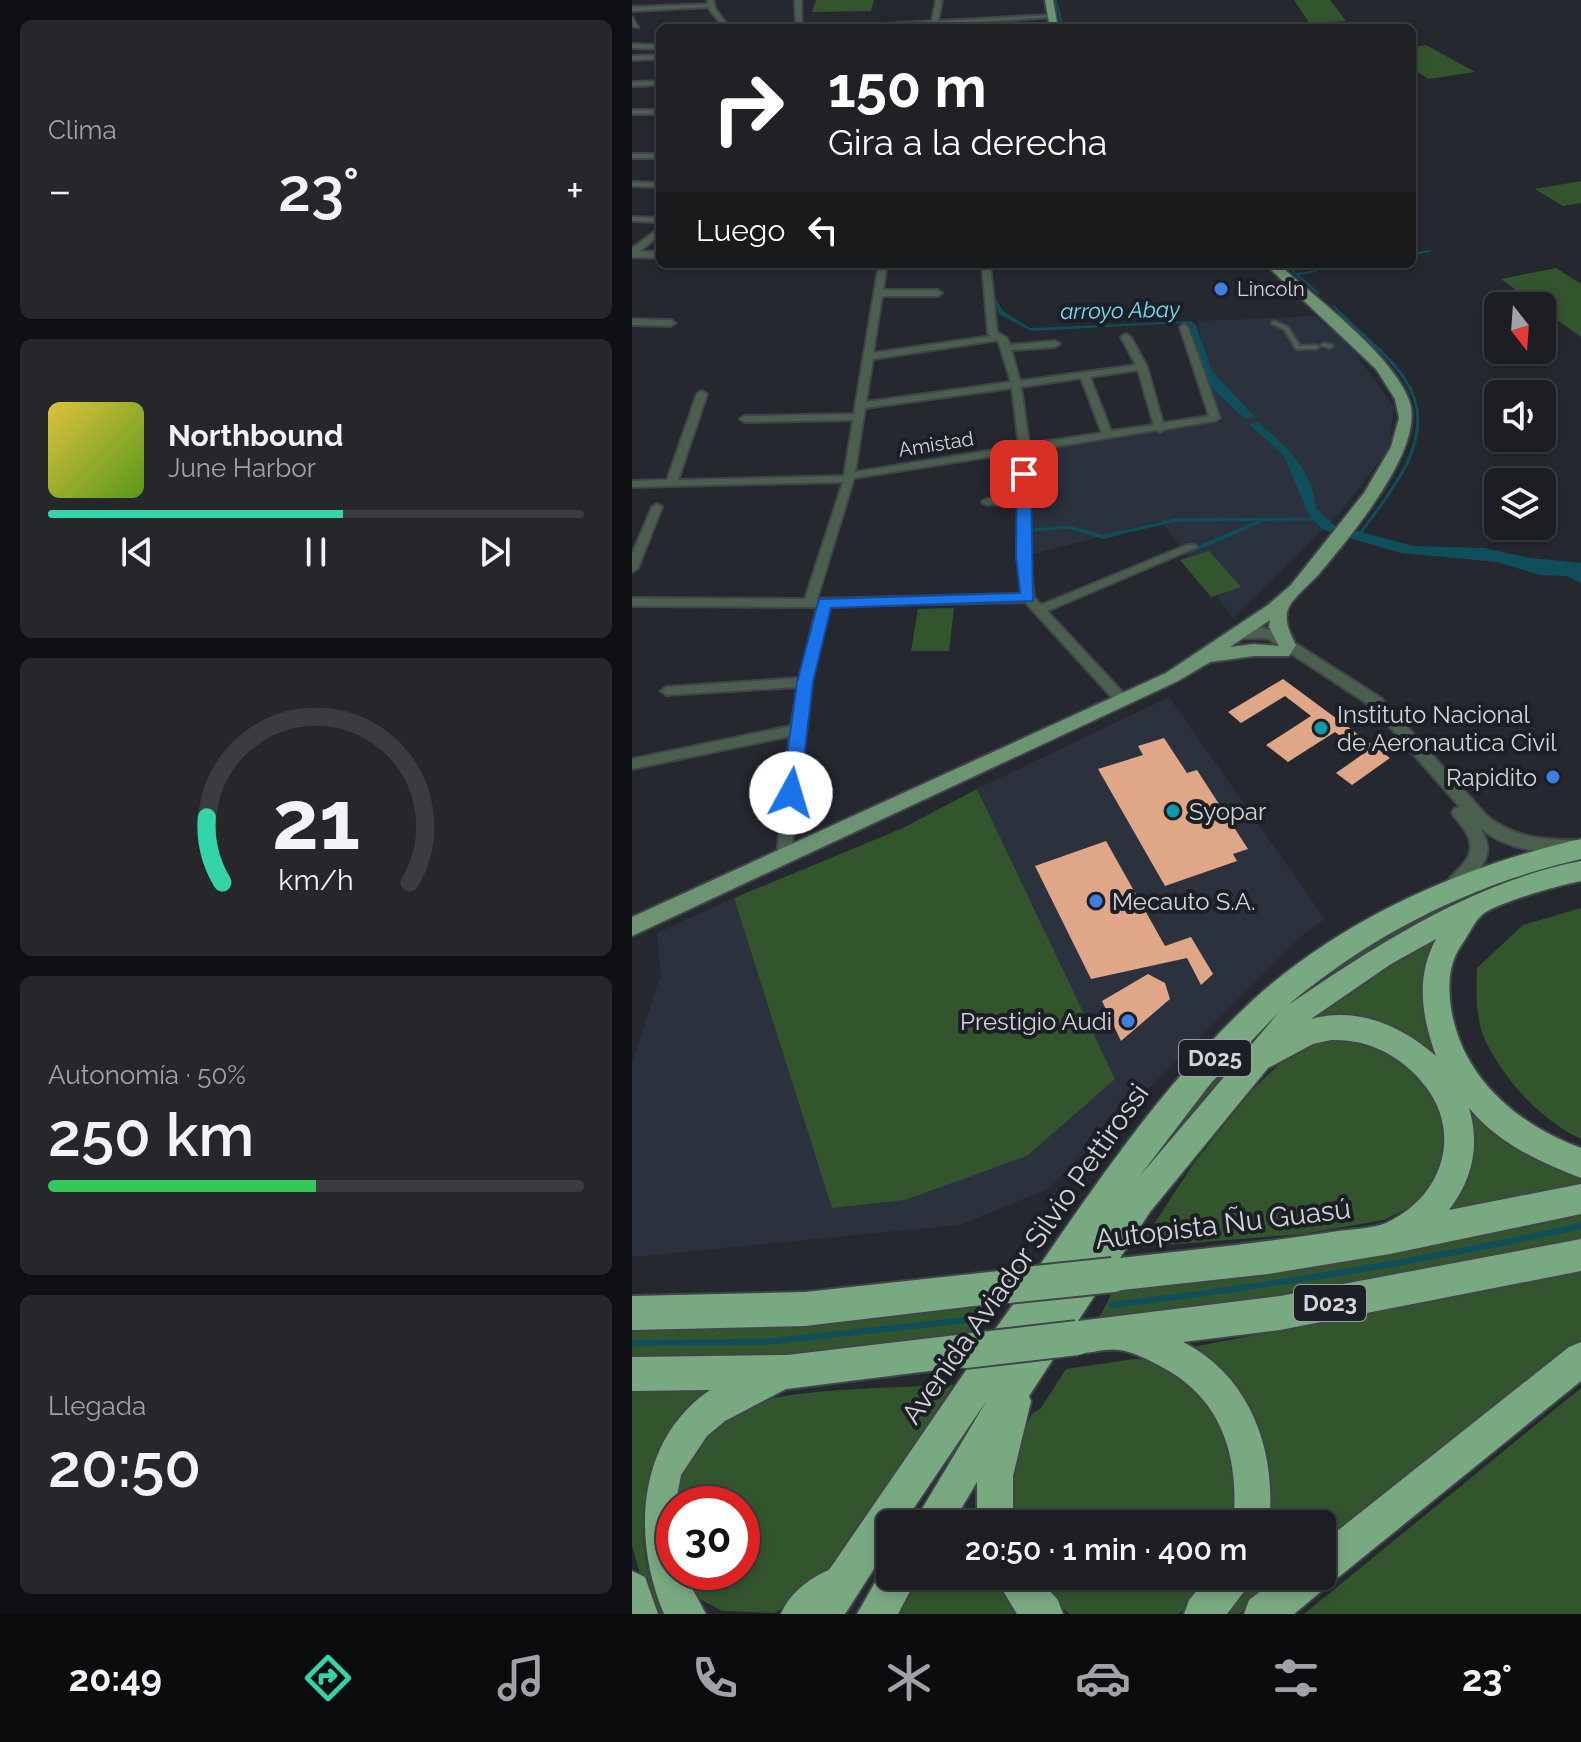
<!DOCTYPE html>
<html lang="es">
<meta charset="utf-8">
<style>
body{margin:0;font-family:Raleway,sans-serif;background:#25272b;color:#f1f3f6;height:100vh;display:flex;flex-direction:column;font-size:30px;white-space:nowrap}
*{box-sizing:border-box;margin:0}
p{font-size:26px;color:#a0a2a6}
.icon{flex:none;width:44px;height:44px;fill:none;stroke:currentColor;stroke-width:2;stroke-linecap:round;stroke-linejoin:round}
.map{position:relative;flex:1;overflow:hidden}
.drawer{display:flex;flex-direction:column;gap:20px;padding:20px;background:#0f1013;width:632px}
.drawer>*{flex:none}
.banner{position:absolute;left:24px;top:24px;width:760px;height:244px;border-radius:12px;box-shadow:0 4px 12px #0003,0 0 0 2px #3a3c41;background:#202124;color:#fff;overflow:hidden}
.needle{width:52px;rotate:163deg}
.controls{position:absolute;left:852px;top:292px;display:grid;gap:16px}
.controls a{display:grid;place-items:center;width:72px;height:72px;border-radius:12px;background:#1c1e23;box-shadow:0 4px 12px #0003,0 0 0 2px #3a3c41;font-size:40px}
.speed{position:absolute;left:24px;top:1486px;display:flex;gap:16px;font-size:40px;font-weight:700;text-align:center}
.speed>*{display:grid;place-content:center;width:104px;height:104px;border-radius:50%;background:#1c1e23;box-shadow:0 4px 12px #0003,0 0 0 2px #3a3c41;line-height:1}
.speed .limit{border:12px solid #d22;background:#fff;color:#111}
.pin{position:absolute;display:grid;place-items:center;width:68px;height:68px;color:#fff;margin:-34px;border-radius:16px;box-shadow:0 4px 12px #0006}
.me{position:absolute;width:88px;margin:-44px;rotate:6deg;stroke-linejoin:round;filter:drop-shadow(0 0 6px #0008)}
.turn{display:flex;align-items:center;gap:28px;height:168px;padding:0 40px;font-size:36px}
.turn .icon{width:104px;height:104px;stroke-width:2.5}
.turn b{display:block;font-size:56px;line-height:68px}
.then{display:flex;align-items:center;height:76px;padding:0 40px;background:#0003;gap:16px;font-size:30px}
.big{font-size:60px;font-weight:600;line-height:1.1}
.drawer .widget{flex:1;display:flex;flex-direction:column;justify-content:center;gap:12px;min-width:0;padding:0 28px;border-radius:12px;background:#25272b}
.drawer .dial{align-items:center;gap:0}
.dial svg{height:208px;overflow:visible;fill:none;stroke:#3a3c41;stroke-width:7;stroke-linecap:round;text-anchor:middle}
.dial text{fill:#f1f3f6;stroke:none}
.song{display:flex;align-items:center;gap:24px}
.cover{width:96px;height:96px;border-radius:12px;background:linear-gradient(135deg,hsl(50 70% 55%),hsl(90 70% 35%))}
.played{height:8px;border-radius:4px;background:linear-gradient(90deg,#34d4a8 55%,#3a3c41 55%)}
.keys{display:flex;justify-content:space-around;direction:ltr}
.heat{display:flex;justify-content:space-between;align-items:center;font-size:44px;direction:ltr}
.charge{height:12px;border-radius:6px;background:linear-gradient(90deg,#34c759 50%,#3a3c41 0)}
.trip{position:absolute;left:244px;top:1510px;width:460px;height:80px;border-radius:12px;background:#1c1e23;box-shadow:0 4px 12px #0003,0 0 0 2px #3a3c41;font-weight:600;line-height:80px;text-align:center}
.tabs{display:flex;height:128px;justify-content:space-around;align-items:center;background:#0b0c0e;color:#a0a2a6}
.tabs .icon{width:56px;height:56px}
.tabs .selected{color:#34d4a8}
.tabs b{font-size:36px;color:#f1f3f6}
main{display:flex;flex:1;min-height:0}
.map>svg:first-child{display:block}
</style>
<main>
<section class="drawer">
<div class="widget"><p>Clima</p>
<div class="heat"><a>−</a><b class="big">23°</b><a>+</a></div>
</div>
<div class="widget">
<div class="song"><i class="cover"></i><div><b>Northbound</b><p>June Harbor</p></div></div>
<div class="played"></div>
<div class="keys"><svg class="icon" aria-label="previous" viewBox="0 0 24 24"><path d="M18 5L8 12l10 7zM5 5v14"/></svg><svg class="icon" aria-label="pause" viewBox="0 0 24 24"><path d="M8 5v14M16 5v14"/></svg><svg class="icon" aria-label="next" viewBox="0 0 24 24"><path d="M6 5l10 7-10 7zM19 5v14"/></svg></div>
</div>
<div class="widget dial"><svg viewBox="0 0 100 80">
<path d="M14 69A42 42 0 1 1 86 69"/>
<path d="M14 69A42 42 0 0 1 8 44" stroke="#34d4a8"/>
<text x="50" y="56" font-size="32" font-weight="700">21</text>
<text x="50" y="72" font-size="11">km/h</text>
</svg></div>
<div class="widget"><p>Autonomía · 50%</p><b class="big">250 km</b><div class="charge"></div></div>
<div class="widget"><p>Llegada</p><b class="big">20:50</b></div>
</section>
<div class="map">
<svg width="949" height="1614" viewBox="0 0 949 1614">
<rect width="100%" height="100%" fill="#25282f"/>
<path fill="#2b313d" d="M682,316L717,345L762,407L757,450L704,517L601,618L529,521L398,555L401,452L591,421L574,372L566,321Z
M537,697L693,919L668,937L416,1189L328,1225L0,1257V1063L29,974L25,933L102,898L201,1208L482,1079L345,789Z"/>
<path fill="#33552e" d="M184,0H242L239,11L180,12Z
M662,0H698L714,21L677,23Z
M794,45L843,72L797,79L780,69V47Z
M949,181V203L931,206L903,189Z
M924,268L949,284V337L869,279Z
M577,551L609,587L579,597L548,560Z
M322,608L317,651H279L286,609Z
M345,789L483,1079L395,1156L273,1200L200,1208L102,898L271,828Z
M949,855V863L894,878L634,1034L587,1082L529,1157L478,1212L520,1150L627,1027L729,947L844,887Z
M949,908V1139C909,1120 874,1082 854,1042C843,1019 844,992 845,968L891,925Z
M806,933V1051L949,1175V1186L820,1209L806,1067L672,1023L715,990Z
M703,1037H723L764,1053L803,1094L814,1128L810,1168L786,1203L752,1220L671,1234L507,1247L562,1163L621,1089L660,1052L679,1042Z
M949,1210V1242L641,1301L464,1324L482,1289Z
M949,1272V1343L690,1548V1524H636L576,1359L561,1347Z
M358,1304L341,1335L169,1355L0,1358V1329L171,1325Z
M502,1359H518L566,1388L602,1443L605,1524H379L377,1492L389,1437L400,1414L409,1408L434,1369Z
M321,1385L201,1570L169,1599L142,1613L90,1611L66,1598L48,1572H110V1504H42V1556C34,1534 38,1501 47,1479C57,1456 71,1431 92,1415C130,1387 270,1388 321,1385Z
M949,1388V1614H672Z
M90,1390C69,1423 33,1466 17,1500C3,1529 16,1588 34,1614H20L0,1546V1391Z
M290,1576H364L387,1614H267Z
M400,1576H584L562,1603L546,1614H438L416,1597Z
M619,1576H655L607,1614H594L611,1593Z"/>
<path fill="#0e4f5b" d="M362,296L371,311L398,328L559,321L564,325L580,371L623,417L613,419L577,385L558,326L552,323L399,331L367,314Z
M626,422C653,445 681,470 684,508L704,527L700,533L690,529L676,513L652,456L617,424Z
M722,530L781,546L852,548L899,558L949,563V583L935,576L908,575L865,562L769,553L717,538Z"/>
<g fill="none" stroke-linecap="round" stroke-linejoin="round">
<path stroke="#0e4f5b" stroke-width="2" d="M424,0L431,28
M780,254L798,251
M653,264L686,293
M695,269L723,264
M667,274L684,271
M702,306L709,314"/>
<path stroke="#0e4f5b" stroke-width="3" d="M707,312C728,334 755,353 772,378C811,434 759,490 727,535
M401,530L436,527L465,535
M479,535L544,520L683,519
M596,535L627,522"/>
<path stroke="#0e4f5b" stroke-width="4" d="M458,533L471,537L487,533
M726,536L728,533
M559,551L601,533"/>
<path stroke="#0e4f5b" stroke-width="6" d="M480,1305C640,1286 792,1261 949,1226
M0,1343L133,1342L344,1319"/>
</g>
<path fill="#e0a688" d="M651,679L758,758L720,785L704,773L731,754L703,732L656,762L634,745L679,716L653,696L609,723L596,712Z
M532,738L555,773L565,770L616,849L601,854L605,861L533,886L466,769L511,755L506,746Z
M474,841L533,946L559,937L581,974L569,985L555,958L459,979L403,866Z
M516,974L533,983L538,999L489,1041L470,1001Z"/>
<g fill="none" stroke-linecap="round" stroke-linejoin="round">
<defs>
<path id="pedestrian" d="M642,321L656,327L668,346L684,345L687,347L684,349H664L652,329L640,324V322Z
M692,343L700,345L701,346L698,348L690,346L689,345Z"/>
<path id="minor" d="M163,0H169L170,28H164Z
M304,0H310L306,21L419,15L422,17L303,25L193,28L300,21Z
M81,4L79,7L0,11V7Z
M0,17L6,27L1,26Z
M0,44L28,45V49L0,48Z
M28,55V59L0,60V56Z
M28,81V85L0,86V82Z
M0,110H28V114H0Z
M0,154H28V158H0Z
M0,182L28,183V187L0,186Z
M0,217L28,218V222L0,221Z
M247,264H255L251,290H306L310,293L306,296H250L241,353L359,336L356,333L350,264H358L365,332L375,338L378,345L423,341L428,344L423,347L379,350L388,381L504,365L489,337L494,334L499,337L515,367L531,423L577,416L548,327L552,324L556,327L588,418L583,421L533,429L528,432L524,430L397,451V556L402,597L409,605L555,545H563L565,547L415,611L496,698L497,701L496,704H486L393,602L197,606L179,682L172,730L159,855L157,859H147L145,855L158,736L0,769V759L159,726L166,687L35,695L29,691L35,687L168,678L185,607L0,606V598L173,599L211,482L0,487V481L35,480L65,394L70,391L75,394L46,480L212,476L221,420L113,422L108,419L113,416L222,414ZM366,340L379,382L234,402L241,359ZM506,370L522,425L479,431L458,377ZM449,378L470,433L397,444L389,387ZM380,388L387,446L223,472L233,408ZM387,452L386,496L355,499L350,502L355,505L386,503L385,556L390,594L185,599L222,478Z
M0,319L39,320L43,323L39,326L0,325Z
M25,504L30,507L6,568L0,572V554L20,507Z"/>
<path id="tertiary" d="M75,0H81L84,10L98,28H92L78,10Z
M28,228V235L8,251L28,252V258L0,257V248Z
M628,627L647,633L749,698L855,816C884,839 913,840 949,840V852C913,853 877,852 848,828C853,836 857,845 855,854C851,869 829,897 813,892L811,887C821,870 847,859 836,836C832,827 825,821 820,813L822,809L828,807L739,706L637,639C625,636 607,642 598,634L605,629Z"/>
<path id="primary" d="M413,0H421L426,28H418Z
M633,264H646C684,298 759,353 777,400C795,447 717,538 687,574C678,584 665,594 658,605C650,618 658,633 664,645L657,656H622L578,662L546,681L0,936V917L534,673L636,605L659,585L732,493L759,447L767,418L763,399L744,369ZM638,620L637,627L647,646L622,644L598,647Z"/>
<path id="motorway" d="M949,839V859C840,884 742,933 656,1005C746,944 841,882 949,861V881C928,885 867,902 851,914C843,920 836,936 830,944C816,965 816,984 819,1008C830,1078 885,1124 949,1148V1178C907,1162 866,1143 837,1108C848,1145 841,1179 817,1210L949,1184V1214L758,1254L636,1274L481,1291L469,1286L446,1321L648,1296L949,1239V1271L648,1330L551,1342C619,1376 645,1452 637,1524H601C608,1459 591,1398 528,1366C517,1360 501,1352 488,1350C468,1347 453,1358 433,1350L431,1344L397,1396L399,1401L381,1476V1524H345V1482L320,1524H281L355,1400L271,1524H258V1544L213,1614H149C157,1594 177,1578 197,1570L337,1366L154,1389L93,1421L75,1436L49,1475L41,1518L42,1572H51L74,1614H32C0,1539 4,1440 78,1390L0,1391V1357L155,1355L333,1334L345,1339L349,1349L385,1299L376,1302L173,1326L0,1330V1296L173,1292L376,1270L388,1274L392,1286L390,1291C460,1190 529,1085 620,1001C711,918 830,866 949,839ZM804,939C783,977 790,1017 804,1056C770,1026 725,1006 679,1019L759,964ZM648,1011L507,1177L579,1083ZM699,1040C738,1039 770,1056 794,1087C831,1136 809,1198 754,1223C740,1229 716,1229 700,1232C629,1243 559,1250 488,1258L518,1212L636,1068L681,1044Z
M949,1342V1381L703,1580L695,1584L692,1589L662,1614H612L617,1600L648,1576H690V1543L937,1347Z
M258,1561V1576H286L266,1614H225L254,1563Z
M0,1571L13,1577L26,1614H0Z
M362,1576H404L426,1600L431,1614H385Z
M577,1576H620L614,1589L595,1614H552L557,1600Z"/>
</defs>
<use href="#pedestrian" stroke="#41444a" stroke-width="4"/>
<use href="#minor" stroke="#41444a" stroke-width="4"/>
<use href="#tertiary" stroke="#41444a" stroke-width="4"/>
<use href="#primary" stroke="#41444a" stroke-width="4"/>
<use href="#motorway" stroke="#41444a" stroke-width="4"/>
<use href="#pedestrian" fill="#4b5f4e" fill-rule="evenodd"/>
<use href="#minor" fill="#4b5f4e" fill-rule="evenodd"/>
<use href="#tertiary" fill="#4b5f4e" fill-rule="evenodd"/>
<use href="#primary" fill="#6c9472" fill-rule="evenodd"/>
<use href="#motorway" fill="#78a980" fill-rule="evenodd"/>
<defs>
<path id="motorway-bridge" d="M376,1286L481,1275
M333,1351L445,1338"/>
</defs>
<use href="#motorway-bridge" stroke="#41444a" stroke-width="38" stroke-linecap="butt"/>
<use href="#motorway-bridge" stroke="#78a980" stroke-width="34"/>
</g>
<path fill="#1a73e8" stroke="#114b97" stroke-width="2" d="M392,470L399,474L401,601L199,608L181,682L168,793L159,799L152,797L150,793L165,682L187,599L388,593L384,556L385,474Z"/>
<g fill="#3f7fe0" stroke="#1c1f25" stroke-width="3">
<circle cx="589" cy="289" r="8"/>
<circle cx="921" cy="777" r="8"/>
<circle cx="464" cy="901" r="8"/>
<circle cx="496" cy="1021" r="8"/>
</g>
<g fill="#0f9aa8" stroke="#1c1f25" stroke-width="3">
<circle cx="689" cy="728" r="8"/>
<circle cx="541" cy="811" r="8"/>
</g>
<g text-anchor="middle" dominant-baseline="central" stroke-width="8" stroke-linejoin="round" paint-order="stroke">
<g font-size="20" fill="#d3d5d9" stroke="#1c1f25" text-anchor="start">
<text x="605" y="289">Lincoln</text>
</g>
<g font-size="20" fill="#d3d5d9" stroke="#1c1f25">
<text transform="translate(304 444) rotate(-9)">Amistad</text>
</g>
<g font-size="22" font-style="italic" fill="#6de0fa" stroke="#1c1f25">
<text transform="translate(488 310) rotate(-1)">arroyo Abay</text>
</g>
<g fill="#1c1f25" stroke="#9c9ea3" stroke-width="2">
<rect x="547" y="1040" width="72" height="36" rx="6"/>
<rect x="662" y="1285" width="72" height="36" rx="6"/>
</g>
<g font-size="22" font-weight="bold" fill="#d3d5d9">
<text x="583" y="1058">D025</text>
<text x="698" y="1303">D023</text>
</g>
<g font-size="24" fill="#d3d5d9" stroke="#1c1f25" text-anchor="start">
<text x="705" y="714">Instituto Nacional<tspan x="705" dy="28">de Aeronautica Civil</tspan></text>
<text x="905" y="777" text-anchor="end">Rapidito</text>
<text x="557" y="811">Syopar</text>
<text x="480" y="901">Mecauto S.A.</text>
<text x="480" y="1021" text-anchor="end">Prestigio Audi</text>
</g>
<g font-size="28" fill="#d3d5d9" stroke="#1c1f25">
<text transform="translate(591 1224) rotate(-7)">Autopista Ñu Guasú</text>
<text transform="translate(393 1254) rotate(-55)">Avenida Aviador Silvio Pettirossi</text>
</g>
</g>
</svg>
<div class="controls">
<a><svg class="needle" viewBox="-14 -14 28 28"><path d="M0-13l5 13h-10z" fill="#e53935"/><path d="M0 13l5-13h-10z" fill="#a0a2a6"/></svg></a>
<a><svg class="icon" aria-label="sound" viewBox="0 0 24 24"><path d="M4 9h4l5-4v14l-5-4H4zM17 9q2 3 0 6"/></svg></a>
<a><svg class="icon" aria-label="layers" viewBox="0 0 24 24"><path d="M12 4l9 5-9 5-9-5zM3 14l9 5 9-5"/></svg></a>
</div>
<div class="speed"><div class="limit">30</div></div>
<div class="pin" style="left:392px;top:474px;background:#d93025"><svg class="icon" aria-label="arrive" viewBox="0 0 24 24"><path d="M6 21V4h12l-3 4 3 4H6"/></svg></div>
<svg class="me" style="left:159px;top:793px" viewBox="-20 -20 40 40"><circle r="19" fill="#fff"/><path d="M0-13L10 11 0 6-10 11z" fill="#1a73e8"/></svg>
<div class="trip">20:50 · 1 min · 400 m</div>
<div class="banner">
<div class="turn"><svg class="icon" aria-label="right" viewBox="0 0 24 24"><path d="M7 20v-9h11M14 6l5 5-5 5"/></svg><div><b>150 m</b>Gira a la derecha</div></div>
<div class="then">Luego<svg class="icon" aria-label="left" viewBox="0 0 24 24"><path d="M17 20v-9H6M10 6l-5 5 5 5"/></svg></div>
</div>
</div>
</main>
<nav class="tabs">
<b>20:49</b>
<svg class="icon selected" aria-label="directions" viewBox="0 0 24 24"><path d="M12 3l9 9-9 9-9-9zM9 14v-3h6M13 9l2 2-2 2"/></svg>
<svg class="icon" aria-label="music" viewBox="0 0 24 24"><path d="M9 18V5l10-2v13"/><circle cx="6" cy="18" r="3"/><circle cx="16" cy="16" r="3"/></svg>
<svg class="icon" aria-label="phone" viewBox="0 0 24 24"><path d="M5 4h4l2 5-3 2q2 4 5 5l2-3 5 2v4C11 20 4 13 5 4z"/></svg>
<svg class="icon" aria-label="climate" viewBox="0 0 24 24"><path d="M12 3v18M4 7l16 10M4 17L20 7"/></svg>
<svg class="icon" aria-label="car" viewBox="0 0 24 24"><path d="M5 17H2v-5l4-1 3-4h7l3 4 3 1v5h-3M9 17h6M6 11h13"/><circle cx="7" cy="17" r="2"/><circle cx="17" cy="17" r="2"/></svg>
<svg class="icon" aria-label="filters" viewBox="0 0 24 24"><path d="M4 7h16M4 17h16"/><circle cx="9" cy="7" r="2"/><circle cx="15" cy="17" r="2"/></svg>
<b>23°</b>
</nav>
